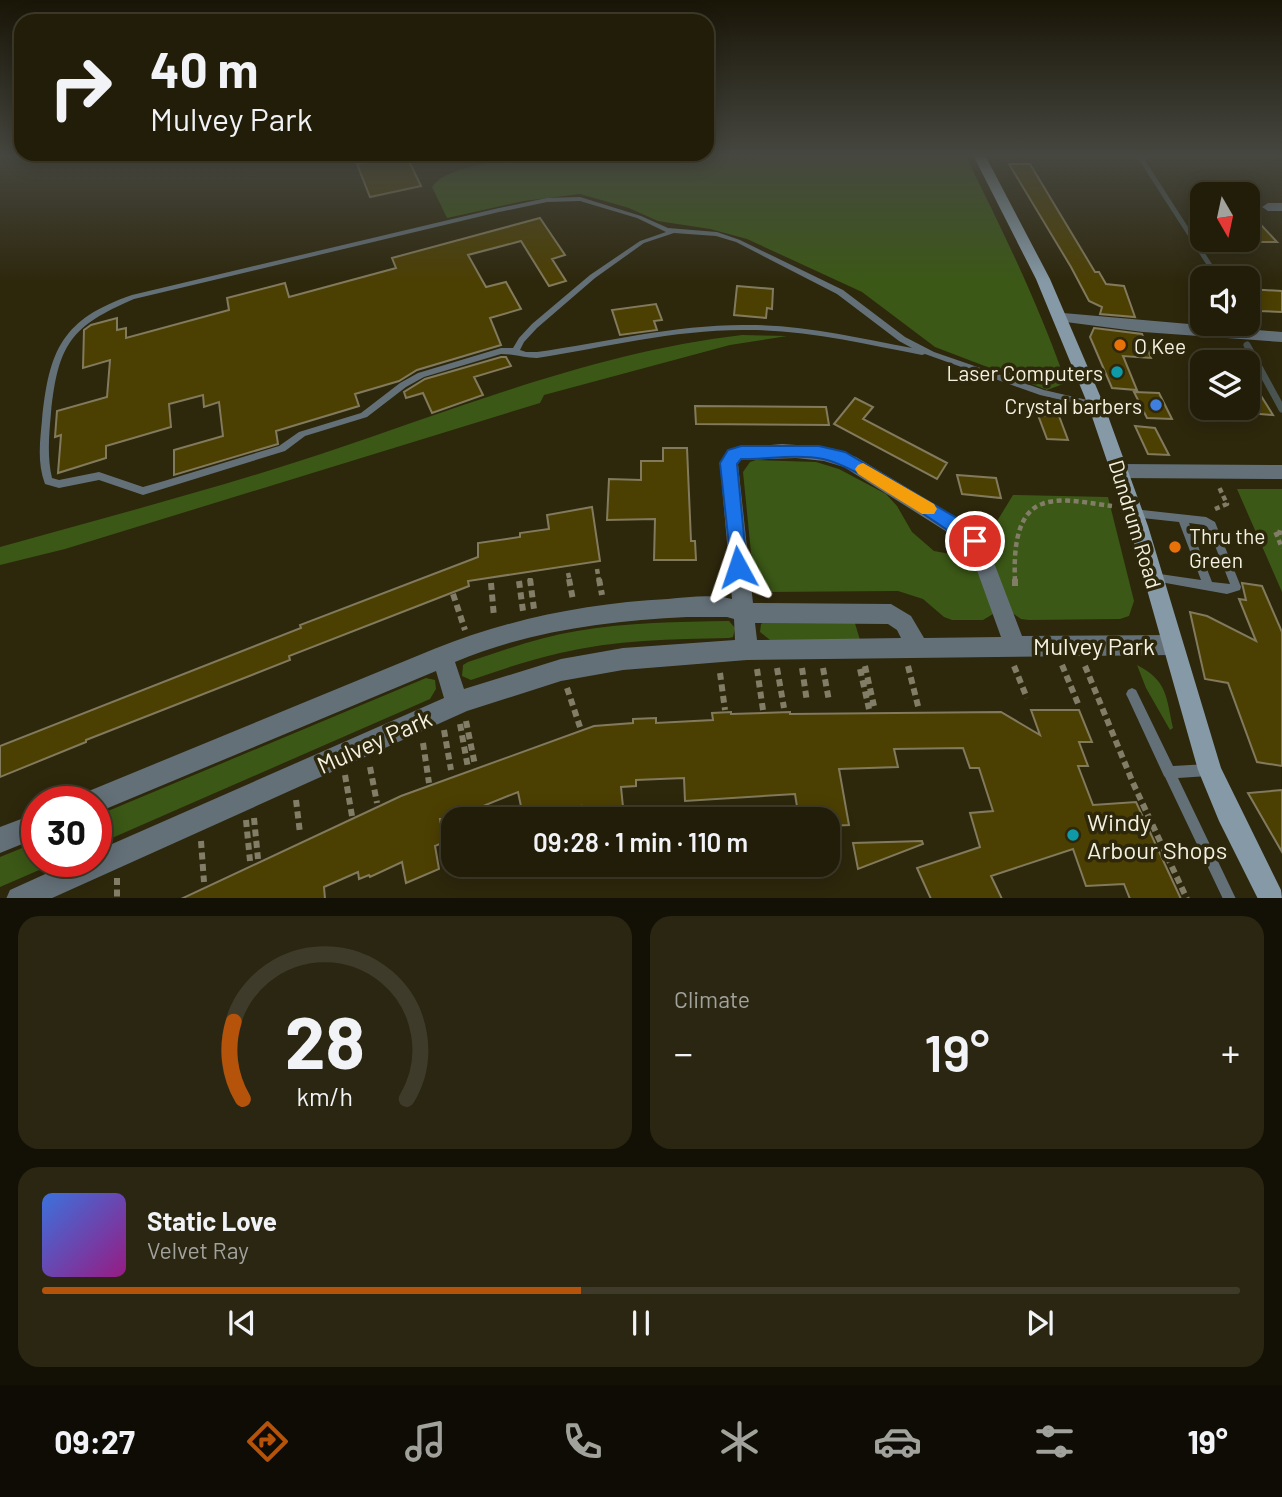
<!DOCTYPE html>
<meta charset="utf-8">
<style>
body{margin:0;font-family:Barlow,sans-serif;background:#2a2612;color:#f1f3f6;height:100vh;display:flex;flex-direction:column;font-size:26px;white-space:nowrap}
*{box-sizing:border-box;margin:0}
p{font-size:23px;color:#a2a29c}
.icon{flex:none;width:38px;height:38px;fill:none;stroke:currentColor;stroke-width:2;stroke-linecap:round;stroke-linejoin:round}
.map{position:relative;height:898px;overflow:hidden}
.side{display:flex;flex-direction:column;gap:18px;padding:18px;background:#131005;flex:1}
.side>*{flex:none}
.guide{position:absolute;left:14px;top:14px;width:700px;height:147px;border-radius:21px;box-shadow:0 4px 18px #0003,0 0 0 2px #3f3b2a;background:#221d09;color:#f1f3f6;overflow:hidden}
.needle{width:46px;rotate:171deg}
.fabs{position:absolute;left:1190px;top:182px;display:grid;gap:14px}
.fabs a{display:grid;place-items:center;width:70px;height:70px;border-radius:14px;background:#221d09;box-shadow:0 4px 18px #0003,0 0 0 2px #3f3b2a;font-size:35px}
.speed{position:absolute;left:21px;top:786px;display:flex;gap:14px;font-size:35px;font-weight:700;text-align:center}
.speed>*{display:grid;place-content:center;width:91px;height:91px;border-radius:50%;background:#221d09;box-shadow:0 4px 18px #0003,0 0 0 2px #3f3b2a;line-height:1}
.speed .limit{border:10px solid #d22;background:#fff;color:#111}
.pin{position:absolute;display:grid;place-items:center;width:60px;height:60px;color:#fff;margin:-30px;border:4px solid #fff;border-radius:50%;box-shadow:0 2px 7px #0007}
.me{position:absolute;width:77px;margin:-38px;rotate:355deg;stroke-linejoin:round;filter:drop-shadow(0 0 5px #0008)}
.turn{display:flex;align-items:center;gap:24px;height:147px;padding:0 21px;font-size:32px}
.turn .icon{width:91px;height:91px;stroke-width:2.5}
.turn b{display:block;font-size:49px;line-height:60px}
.big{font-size:52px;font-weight:600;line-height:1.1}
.side .card{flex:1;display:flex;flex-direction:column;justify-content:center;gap:10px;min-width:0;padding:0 24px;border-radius:21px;background:#2a2612}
.side .dial{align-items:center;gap:0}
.dial svg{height:182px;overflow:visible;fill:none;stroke:#3f3b2a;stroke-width:7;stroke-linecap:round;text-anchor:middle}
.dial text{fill:#f1f3f6;stroke:none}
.song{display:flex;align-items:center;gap:21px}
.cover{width:84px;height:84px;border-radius:10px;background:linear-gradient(135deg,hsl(220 70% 55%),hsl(310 70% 35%))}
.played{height:7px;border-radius:4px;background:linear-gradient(90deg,#b45309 45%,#3f3b2a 45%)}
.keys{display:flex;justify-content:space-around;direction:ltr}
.heat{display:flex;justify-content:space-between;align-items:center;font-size:38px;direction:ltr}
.side .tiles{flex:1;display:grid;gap:18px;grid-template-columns:1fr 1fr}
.card:last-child{grid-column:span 2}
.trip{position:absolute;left:441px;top:807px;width:399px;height:70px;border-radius:21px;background:#221d09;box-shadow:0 4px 18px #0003,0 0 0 2px #3f3b2a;font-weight:600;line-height:70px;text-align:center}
.tabs{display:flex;height:112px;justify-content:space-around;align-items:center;background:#0e0c04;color:#a2a29c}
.tabs .icon{width:49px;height:49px}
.tabs .on{color:#b45309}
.tabs b{font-size:32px;color:#f1f3f6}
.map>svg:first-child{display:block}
</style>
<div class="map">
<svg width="1282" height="899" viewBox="0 0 1282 899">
<rect width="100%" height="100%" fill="#2d270c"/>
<path fill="#3b5816" d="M498,157H966C1003,231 1039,305 1066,383L1047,390L935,347L862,292L747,239L710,229L658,221L629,208L580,194L524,201L447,218L432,187C444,170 473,167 492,162L491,159Z
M742,335L787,336L730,345L544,395L540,403L65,549L0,565V547C107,517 215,489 321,454C459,408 596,352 742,335Z
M756,460L816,462L839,469L886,494L897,506L912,532L934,551L977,559L993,614L983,620H952L944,617L923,599L898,591L766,592L759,586L753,573L743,472L750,462Z
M1237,489H1282V592Z
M1013,495L1108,497L1134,601L1129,616L1120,619L1029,620L1021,619L1011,612L987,546L988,536Z
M854,620L860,640H770L760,632L761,624L764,622Z
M729,621L735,628L733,637L729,638C672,639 615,640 560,653C530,660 500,670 471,680L462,676L463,665L468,662C504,650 540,637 577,631C628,622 678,622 729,621Z
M1137,665C1168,681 1166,697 1173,728L1170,730L1146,688Z
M426,678L435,680L436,689L430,699L96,845V816Z
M37,842V861H60L0,887V857Z"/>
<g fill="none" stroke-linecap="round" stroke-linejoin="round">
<path stroke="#4a5451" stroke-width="5" d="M1140,157L1218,278"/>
<path stroke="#4a5451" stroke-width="7" d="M1247,345L1282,409"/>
</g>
<path fill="#4c3f02" stroke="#817a5d" stroke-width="2" d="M387,157H407L421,186L370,197L357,164Z
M1009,164H1030L1095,272H1099L1106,284L1124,286L1135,317L1100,314L1102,307L1089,301L1071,267Z
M1248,211L1277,242H1248Z
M540,218L565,255L552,259L566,281L549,286L521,241L468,255L486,287L506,282L521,309L490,318L501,345L417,370L399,381L355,394L359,406L276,431L278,444L174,475V450L223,436L219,402L204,407L203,395L169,404L171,427L106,446V458L58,473L61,435L55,437L57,411L107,397L110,360L83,368L84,330L91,325L117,318V330L126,328V338L229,310L227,298L285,283L289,297L396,268L392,258Z
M737,286L773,289L772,309L767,308L766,318L734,315Z
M1248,289L1282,291V312L1258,311L1248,295Z
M656,304L662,320L654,321L657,330L620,335L612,310Z
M1094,328L1142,334L1151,358L1123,356L1137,390L1112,388L1090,337Z
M501,357H506L511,366L474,377L483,395L432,413L423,393L406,398L404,392L425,379Z
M1248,375L1273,415L1248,413Z
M1134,392L1159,393L1172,419L1147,418Z
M855,398L873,407L863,419L947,463L937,479L834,424Z
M695,406L826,407L829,425L696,424Z
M1038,415L1059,416L1068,440L1047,439Z
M1135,426L1155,428L1169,455L1148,454Z
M663,448H687L691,541H695L696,560H654L655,519L607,520L609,479L641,480V461H663Z
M957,475L996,478L1001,498L962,494Z
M592,507L600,561L468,581L469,586L289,656L290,660L86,740V742L0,777V746L301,628L300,625L478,557V543L520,537V533L549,529L547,515Z
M1242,583L1262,586L1282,632V766L1257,762L1228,683L1205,679L1190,612L1207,616L1256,641L1239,599L1246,600Z
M1031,710H1079L1092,742H1079L1088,766H1078L1093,805L1136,802L1181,899H1130L1124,884L1086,886L1073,849L991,876L1002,899H931L917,868L980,847L970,813L993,811L979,768H970L963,748L894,749L898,767L839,769L849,825L828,826V819H799L795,794L685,801L684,778L636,780V786L621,787L623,807L592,819H584L581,806L550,819H534L531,807L522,811L518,792L478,808L480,819H440L444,842L435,846L439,869L406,883L402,862L370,877L369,875L359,879L358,872L324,887L325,899H181L401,796L594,726L633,723V719L656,718V723L713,720L712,713L731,712V714L790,712V714L1001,712L1040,735Z
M1282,790V852L1248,793Z
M922,841L923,844L858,869L853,843Z"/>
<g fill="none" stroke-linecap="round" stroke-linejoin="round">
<path stroke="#827d67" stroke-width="4.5" stroke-dasharray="5 3.5" stroke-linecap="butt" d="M1215,509L1227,504L1219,487
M1282,533L1275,531L1282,548
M597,569L599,581
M568,573L570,581
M530,578V581
M1015,581C1014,557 1014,514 1042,504C1062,496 1091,504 1112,506"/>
<path stroke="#827d67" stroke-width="6" stroke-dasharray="7 4.5" stroke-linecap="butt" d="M530,579L534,609
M569,579L573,600
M599,579L602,595
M1015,579V586
M519,581L523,611
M491,583L494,617
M453,594L465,630
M1062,665L1079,706
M865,666L874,706
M908,666L919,710
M1014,666L1027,698
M1085,666L1133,783L1187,899
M777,668L784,708
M802,668L807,702
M823,668L829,701
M757,669L763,710
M860,669L869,709
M720,673L725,710
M567,688L580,727
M466,721L475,765
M460,724L468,768
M444,730L451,770
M423,743L429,783
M370,767L377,803
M345,775L352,816
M296,800L300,833
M254,818L258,859
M246,820L250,861
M201,841L204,882
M117,878V899"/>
<path fill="#647078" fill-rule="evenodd" d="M580,197L641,216L668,228L717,232L740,240L843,290L905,337L934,352L1044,390L1096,402L1100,405L1096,408L1040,395L925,354L922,355C865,344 807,330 748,330C677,329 607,347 537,358C524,358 514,354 501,354L424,377L406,387L367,417L305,436L285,451L143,495L99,480L59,488L45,484C37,463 40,441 42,420C49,350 62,319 132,295L499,208L547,198ZM580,201L637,218L666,232L640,241L590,275L532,324L519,338L513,348H501L418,373L400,383L361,413L299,432L279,446L164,481L143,487L99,472L59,480L52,478C47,457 49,435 51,413C58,344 71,326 134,299L499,212L547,202ZM674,233L716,236L736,242L837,294L899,341L912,348C858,338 804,325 749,325C678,324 607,342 537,352H526L520,350L524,342L537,328L595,278L644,243Z
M1133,509L1206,517L1215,522L1241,587L1240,590L1227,594L1149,580L1148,577L1149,574L1153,573L1201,580L1179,522L1133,517L1130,516L1128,513L1130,510ZM1189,523L1204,525L1208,528L1230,584L1212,582Z
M1132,688L1136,690L1173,766L1208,764L1212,766L1214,770L1212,774L1208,776L1178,778L1236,899H1223L1165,777L1164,776L1128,698L1126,694L1128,690Z"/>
<path fill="#647078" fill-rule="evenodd" d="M1282,203V211H1268L1262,207L1268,203Z
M1063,313L1282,332V342L1143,332L1058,321L1056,318Z
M782,444L824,447L856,457L977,530L988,547L1022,636L1172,635L1180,638L1183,645L1180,652L1172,655L747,660L623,670L561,681L467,711L50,899H6L10,890L74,861H96V851L444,698L436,671L96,813V802H81L84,793L434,649C509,619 587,603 668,599C688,597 713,594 732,599L720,463L728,450L734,448ZM796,458L824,461L844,467L963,542L970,551L1001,637L924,638L911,616L891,604L753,603L738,464L741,460ZM687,617H727L734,619L735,640L623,648L561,659L464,689L455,662C529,631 607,621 687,617ZM755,623L888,624L897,630L901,638L757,640Z
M1120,464L1282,465V479L1120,478L1114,476L1111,471L1114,466Z
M37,813V838L0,853V827Z"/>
<path fill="#8699a6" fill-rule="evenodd" d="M974,157H986L1050,279L1104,405L1148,526L1221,768L1281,890L1282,899H1258L1219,821L1198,770L1129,526L1088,405L1036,279Z"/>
</g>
<linearGradient id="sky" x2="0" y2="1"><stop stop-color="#191507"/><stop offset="0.55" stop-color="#464740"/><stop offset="1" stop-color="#464740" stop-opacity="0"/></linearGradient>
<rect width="1282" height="283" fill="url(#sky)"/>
<path fill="#1a73e8" stroke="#114b97" stroke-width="2" d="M741,446H819L845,452L977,530L984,541L981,546C973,549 969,547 964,541C929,519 860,467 823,459C798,454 767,459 741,459L737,464L747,567L744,573L738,575L732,573L720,463L728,450Z"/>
<path fill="#f59e0b" d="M863,463L934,504L937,509L934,514H922L858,474L855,469L858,465Z"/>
<g fill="#e8710a" stroke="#2d270c" stroke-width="2.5">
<circle cx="1120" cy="345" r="7"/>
<circle cx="1175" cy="547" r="7"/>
</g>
<g fill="#0f9aa8" stroke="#2d270c" stroke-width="2.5">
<circle cx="1117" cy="372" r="7"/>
<circle cx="1073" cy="835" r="7"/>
</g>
<circle fill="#3f7fe0" stroke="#2d270c" stroke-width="2.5" cx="1156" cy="405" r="7"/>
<g text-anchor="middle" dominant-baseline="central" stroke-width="7" stroke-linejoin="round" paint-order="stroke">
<g font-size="21" fill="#f4f1e1" stroke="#2d270c" text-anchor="start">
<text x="1134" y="345">O Kee</text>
<text x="1103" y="372" text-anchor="end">Laser Computers</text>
<text x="1142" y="405" text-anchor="end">Crystal barbers</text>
<text x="1189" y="535">Thru the<tspan x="1189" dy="24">Green</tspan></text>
</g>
<g font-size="21" fill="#f4f1e1" stroke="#2d270c">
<text transform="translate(1136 524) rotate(73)">Dundrum Road</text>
</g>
<g font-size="24" fill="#f4f1e1" stroke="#2d270c">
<text x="1094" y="645">Mulvey Park</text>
<text transform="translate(374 741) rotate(-24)">Mulvey Park</text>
</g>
<g font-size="24" fill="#f4f1e1" stroke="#2d270c" text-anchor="start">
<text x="1087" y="821">Windy<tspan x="1087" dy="28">Arbour Shops</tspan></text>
</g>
</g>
</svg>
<div class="fabs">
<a><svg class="needle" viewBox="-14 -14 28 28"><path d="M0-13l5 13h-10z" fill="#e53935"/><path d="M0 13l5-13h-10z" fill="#a2a29c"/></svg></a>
<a><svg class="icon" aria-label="sound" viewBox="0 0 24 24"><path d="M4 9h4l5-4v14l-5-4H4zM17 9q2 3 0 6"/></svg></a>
<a><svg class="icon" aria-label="layers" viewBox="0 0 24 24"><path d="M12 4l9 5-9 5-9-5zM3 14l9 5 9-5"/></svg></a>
</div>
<div class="speed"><div class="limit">30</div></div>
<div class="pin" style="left:975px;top:541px;background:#d93025"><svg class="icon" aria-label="arrive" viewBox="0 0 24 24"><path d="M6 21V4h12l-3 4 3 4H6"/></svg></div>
<svg class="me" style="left:738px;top:567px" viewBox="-20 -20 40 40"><path d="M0-17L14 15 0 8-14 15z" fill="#1a73e8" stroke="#fff" stroke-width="4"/></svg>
<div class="trip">09:28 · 1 min · 110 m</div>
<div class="guide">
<div class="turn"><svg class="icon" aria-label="right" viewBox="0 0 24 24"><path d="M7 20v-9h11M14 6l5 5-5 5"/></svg><div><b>40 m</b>Mulvey Park</div></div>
</div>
</div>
<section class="side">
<div class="tiles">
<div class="card dial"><svg viewBox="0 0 100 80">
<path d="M14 69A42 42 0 1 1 86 69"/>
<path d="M14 69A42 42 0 0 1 10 35" stroke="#b45309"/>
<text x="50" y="56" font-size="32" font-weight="700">28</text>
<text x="50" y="72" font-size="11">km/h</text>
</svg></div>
<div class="card"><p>Climate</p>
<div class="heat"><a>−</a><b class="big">19°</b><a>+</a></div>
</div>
<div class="card">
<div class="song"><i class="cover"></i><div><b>Static Love</b><p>Velvet Ray</p></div></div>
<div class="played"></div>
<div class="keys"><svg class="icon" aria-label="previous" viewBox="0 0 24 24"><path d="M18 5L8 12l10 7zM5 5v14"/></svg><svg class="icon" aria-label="pause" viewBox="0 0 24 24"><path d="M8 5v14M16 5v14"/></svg><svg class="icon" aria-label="next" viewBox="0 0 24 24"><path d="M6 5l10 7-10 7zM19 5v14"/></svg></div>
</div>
</div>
</section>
<nav class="tabs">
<b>09:27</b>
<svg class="icon on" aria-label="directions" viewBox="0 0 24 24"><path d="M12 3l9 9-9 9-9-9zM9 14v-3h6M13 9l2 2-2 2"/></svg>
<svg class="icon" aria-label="music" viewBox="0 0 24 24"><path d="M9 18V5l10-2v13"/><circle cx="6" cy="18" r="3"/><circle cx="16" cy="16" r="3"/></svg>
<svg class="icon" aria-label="phone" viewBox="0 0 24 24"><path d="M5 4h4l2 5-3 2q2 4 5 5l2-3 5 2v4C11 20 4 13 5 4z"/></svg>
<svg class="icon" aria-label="climate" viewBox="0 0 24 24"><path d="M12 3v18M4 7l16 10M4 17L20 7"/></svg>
<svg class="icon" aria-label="car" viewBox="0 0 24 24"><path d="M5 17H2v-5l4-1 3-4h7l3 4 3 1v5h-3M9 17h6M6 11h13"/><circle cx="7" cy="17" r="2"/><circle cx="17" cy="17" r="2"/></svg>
<svg class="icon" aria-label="filters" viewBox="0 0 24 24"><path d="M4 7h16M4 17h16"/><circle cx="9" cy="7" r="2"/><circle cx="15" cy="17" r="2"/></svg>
<b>19°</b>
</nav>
